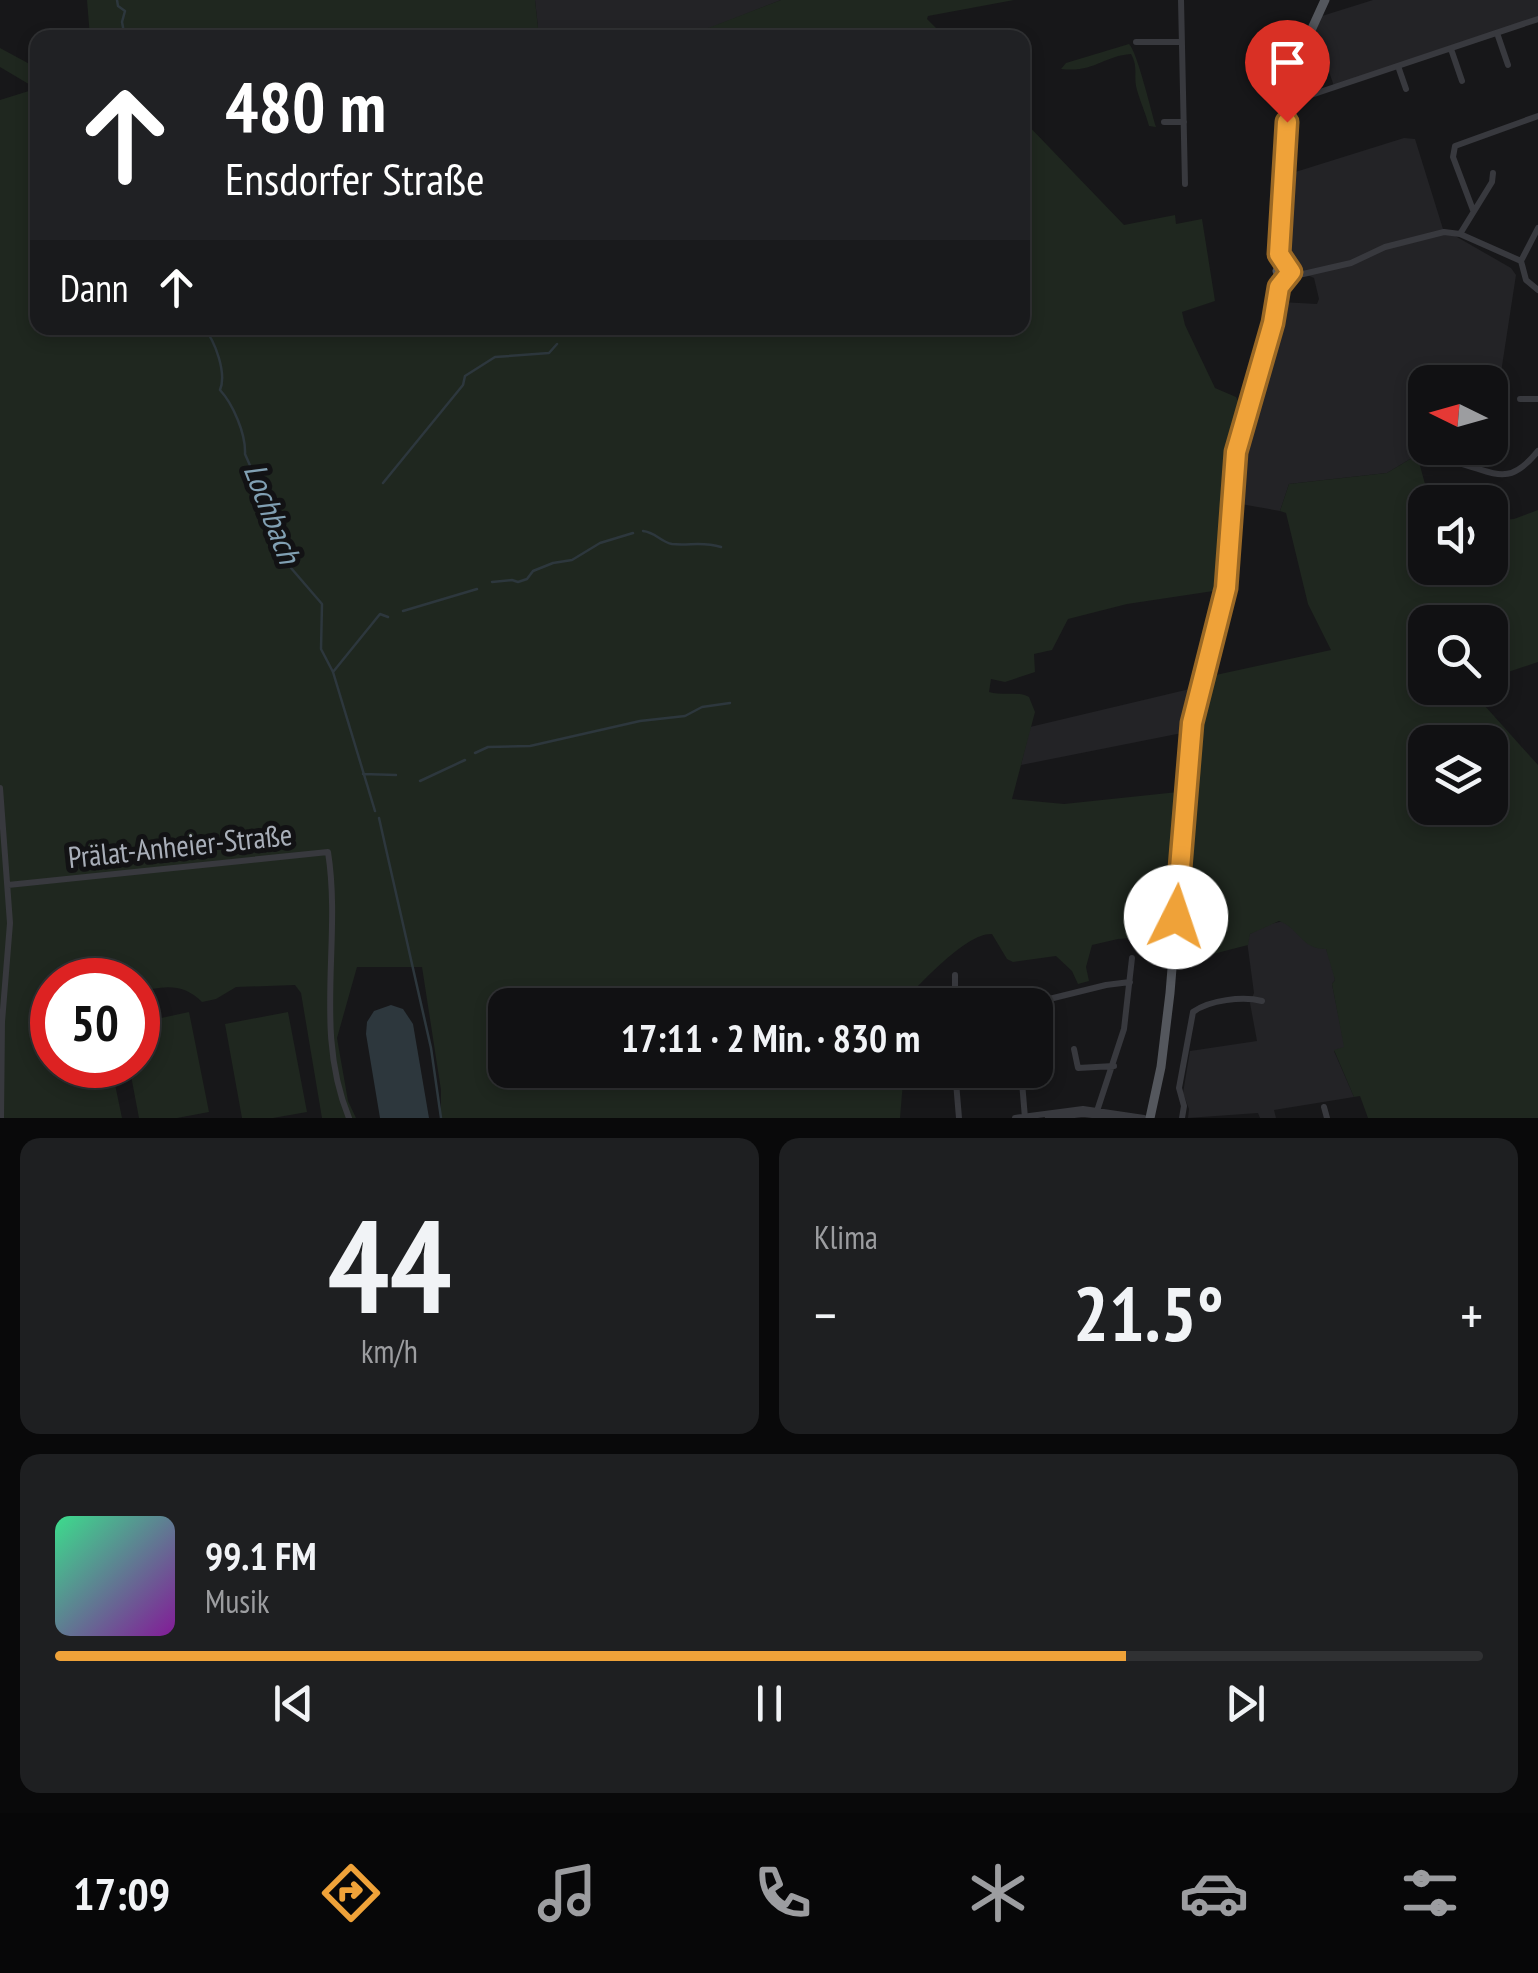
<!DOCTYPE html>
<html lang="de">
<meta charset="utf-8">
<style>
body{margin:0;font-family:"PT Sans Narrow",sans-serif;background:#1e1f21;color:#f1f3f6;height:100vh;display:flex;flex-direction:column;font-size:38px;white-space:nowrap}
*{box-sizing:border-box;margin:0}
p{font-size:32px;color:#9c9da0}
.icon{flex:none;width:55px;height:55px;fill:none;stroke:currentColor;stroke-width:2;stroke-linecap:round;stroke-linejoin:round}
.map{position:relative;height:1118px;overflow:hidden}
.panel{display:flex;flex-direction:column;gap:20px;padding:20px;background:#09090a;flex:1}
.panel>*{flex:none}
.banner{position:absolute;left:30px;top:30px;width:1000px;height:305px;border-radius:20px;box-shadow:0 5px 15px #0003,0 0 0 2px #303133;background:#202124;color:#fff;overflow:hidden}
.needle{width:65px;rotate:275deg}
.controls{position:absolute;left:1408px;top:365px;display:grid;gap:20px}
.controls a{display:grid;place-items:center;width:100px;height:100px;border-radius:20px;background:#111113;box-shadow:0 5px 15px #0003,0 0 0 2px #303133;font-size:50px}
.speed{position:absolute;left:30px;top:958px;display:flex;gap:20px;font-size:50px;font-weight:700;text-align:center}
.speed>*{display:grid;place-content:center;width:130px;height:130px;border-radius:50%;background:#111113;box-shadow:0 5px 15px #0003,0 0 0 2px #303133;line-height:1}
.speed .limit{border:15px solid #d22;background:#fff;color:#111}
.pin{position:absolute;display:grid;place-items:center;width:85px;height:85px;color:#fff;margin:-102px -42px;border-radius:50% 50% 50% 0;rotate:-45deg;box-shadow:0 0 10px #0007}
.pin .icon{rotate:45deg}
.me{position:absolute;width:110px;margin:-55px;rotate:4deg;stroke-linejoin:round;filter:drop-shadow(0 0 8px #0008)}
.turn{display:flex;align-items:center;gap:35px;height:210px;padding:0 30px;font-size:45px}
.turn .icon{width:130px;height:130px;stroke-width:2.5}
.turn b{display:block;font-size:70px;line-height:85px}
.then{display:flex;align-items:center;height:95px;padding:0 30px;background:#0003;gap:20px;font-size:38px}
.big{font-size:75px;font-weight:600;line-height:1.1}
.panel .tile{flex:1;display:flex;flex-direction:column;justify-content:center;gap:15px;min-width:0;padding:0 35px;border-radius:20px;background:#1e1f21}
.panel .dial{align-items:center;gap:0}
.dial b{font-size:130px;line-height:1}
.song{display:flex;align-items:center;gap:30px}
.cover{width:120px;height:120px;border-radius:15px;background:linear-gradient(135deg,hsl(150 70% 55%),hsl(290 70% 35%))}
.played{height:10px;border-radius:5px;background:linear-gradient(90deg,#efa239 75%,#303133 75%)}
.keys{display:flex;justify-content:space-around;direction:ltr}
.heat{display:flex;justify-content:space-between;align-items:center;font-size:55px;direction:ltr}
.panel .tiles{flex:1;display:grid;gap:20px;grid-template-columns:1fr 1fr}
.tile:last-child{grid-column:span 2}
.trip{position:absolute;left:488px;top:988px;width:565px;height:100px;border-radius:20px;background:#111113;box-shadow:0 5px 15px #0003,0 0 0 2px #303133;font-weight:600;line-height:100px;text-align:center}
.tabs{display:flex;height:160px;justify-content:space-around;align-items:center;background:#070708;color:#9c9da0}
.tabs .icon{width:70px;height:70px}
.tabs .on{color:#efa239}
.tabs b{font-size:45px;color:#f1f3f6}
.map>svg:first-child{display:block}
</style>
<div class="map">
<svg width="1538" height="1118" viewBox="0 0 1538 1118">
<rect width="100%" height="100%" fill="#171719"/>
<path fill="#232326" d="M535,0H781L685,38L539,37Z
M1373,0H1538V17L1334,86L1326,63L1298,72L1322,16Z
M1404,138L1415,139L1443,229L1511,268L1516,275L1498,392L1490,399V382H1425L1427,448L1417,455L1387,473L1289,484L1280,511L1235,503L1241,452L1281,302L1317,304L1319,299L1314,278L1295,269L1284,255L1289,174Z
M1194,688L1187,732L1021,765L1030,727Z
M1284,921L1326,949L1332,963L1335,980L1332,984L1345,1048L1334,1051L1354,1097L1274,1110L1276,1118H1260L1258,1113L1188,1118L1189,1109L1183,1093L1190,1051L1257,1041L1250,1003L1254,993L1247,941L1250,934L1266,925Z"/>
<path fill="#1f271f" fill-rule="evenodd" d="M87,0H535L539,37H90Z
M781,0H1014L928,16L927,19L945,37H685Z
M1129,44C1137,51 1151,111 1156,127L1149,126C1146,114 1138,96 1136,86C1134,74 1138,66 1131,54C1103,56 1094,73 1061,69L1066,63Z
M0,48L37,68L38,328H1022L1023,120L1124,225L1175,215L1176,224L1202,219L1215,301L1182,312L1185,325L1215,388L1236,397L1239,403L1229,455L1220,590L1127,604L1068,619L1052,650L1034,654L1035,672L1005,682L991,679L989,692C1003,696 1018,691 1029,697L1035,712L1012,799L1064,804L1178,792L1177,824L1191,822L1195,755L1211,676L1331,650L1308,604L1286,513L1280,511L1289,484L1387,473L1417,455L1430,502H1425V568H1490V521L1514,519L1538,510V662L1505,673L1490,684V622H1425V688H1486L1476,696L1538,765V1118H1368L1360,1096L1354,1097L1334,1050L1344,1047L1332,984L1335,980L1326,949C1302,950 1299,928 1279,921L1250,934L1248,945L1182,962L1180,934L1118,939L1092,945L1086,967L1089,981L1078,984L1072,971L1056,956L1013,962L1007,959L992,934C967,932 922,983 904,1000V1005H505V1070H904L900,1118H441V1090L422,967H357L337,1038L348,1101L356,1118H322L301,993L295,985L236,987L216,999L202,1002C184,983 162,985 138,993V980H52V1065H111L122,1118H0V100L32,90V86L0,67ZM1425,742H1490V808H1425Z
M189,1012L209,1112L177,1118H139L129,1065H138V1023Z
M288,1012L307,1112L273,1118H242L225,1024Z"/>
<path fill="#2d373d" d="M391,1005L403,1009L413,1024L429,1118H380L366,1034L367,1022L374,1011Z"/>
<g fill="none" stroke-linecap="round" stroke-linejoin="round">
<path stroke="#2d373d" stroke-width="2.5" d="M117,0L118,6L125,11L122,22L125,38
M204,328C215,341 227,373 220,390C233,404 246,434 245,454L285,545L291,568L322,604L321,649L333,672L375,811
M383,483L463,385L465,376L495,357L549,353L557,344
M643,531C655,532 661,542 672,544C689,546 702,541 721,547
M492,582L512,580L518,582L527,579L533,571L553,563L572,560L600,543L633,533
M403,611L477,589
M333,672L380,614L388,617
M475,753L488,747L530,746L640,721L685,716L702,707L730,703
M363,774L396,775
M420,781L465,760
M379,818L431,1048L441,1118"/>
<path stroke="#38393e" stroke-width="6" d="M1181,0L1185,184
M1497,33L1508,65
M1136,42H1182
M1451,49L1462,81
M1398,66L1406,89
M1290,102L1538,19
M1164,122H1184
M1473,210L1453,157L1455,146L1538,116
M1460,234L1492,182L1493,173
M1521,261L1538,228
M1521,261L1526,280L1538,290
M1290,277L1351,263L1385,247L1444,232L1460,234L1521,261
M1520,399H1538
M1459,463C1496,473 1509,487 1538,451
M0,788L10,923L2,1022L1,1118
M8,885L328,852C342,941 313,1031 349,1118
M955,1005V975
M1025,1005L1106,985L1130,982
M1074,1049L1078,1068L1114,1066
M955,1070L959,1118
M1021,1070L1025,1118
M1324,1107L1327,1118
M1096,1114L1124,1029L1132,958
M1015,1118L1083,1109L1144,1118
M1048,1118L1083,1114L1119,1118
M1182,1118L1184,1106L1179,1088L1193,1012C1209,1000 1243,996 1262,1001"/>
<path stroke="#54575d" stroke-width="9" d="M1280,257L1291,272L1288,278L1282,279L1277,271L1286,265
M1279,267L1280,221L1293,70L1325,0
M1150,1118L1161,1067L1170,993L1192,723L1226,588L1232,483L1238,438L1284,280"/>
</g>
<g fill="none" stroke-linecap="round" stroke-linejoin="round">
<defs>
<path id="route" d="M1176,917L1192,723L1226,588L1236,452L1273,323L1279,287L1291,272L1279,254L1287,122"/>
</defs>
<use href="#route" stroke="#9b6925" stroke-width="25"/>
<use href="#route" stroke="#efa239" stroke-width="18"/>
</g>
<g text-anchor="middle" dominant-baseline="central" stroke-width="10" stroke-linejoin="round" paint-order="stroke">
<g font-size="30" fill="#a9afb9" stroke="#121214">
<text transform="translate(180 845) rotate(-6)">Prälat-Anheier-Straße</text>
</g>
<g font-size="32" font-style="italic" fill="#81a0b3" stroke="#121214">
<text transform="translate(273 513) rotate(69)">Lochbach</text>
</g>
</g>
</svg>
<div class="controls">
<a><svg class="needle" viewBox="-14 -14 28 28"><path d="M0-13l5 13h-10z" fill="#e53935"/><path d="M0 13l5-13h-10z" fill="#9c9da0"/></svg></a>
<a><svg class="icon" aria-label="sound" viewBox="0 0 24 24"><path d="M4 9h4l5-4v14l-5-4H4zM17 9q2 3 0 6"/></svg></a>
<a><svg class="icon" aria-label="search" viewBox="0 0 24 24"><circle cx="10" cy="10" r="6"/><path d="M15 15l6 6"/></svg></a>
<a><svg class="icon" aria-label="layers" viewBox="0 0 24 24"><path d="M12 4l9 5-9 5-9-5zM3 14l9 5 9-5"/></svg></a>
</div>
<div class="speed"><div class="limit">50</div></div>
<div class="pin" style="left:1287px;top:122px;background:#d93025"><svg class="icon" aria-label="arrive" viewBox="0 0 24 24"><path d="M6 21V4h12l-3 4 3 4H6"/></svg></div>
<svg class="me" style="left:1176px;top:917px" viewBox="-20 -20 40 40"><circle r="19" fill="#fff"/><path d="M0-13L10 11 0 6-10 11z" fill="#efa239"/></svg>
<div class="trip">17:11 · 2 Min. · 830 m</div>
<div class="banner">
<div class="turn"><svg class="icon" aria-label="ahead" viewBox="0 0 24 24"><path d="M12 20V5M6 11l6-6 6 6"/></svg><div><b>480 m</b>Ensdorfer Straße</div></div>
<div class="then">Dann<svg class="icon" aria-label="ahead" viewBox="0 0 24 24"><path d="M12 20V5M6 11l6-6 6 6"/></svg></div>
</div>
</div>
<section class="panel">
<div class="tiles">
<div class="tile dial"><b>44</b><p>km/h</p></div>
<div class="tile"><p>Klima</p>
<div class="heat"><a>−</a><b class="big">21.5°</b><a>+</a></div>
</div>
<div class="tile">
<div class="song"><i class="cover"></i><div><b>99.1 FM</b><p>Musik</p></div></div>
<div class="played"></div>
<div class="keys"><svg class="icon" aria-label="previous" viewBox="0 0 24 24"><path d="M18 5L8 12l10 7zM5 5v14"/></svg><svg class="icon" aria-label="pause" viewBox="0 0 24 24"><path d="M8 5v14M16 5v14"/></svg><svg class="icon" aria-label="next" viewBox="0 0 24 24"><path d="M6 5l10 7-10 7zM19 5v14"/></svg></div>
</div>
</div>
</section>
<nav class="tabs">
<b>17:09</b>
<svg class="icon on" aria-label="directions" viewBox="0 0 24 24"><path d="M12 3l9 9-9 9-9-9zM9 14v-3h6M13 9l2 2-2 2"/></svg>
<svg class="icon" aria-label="music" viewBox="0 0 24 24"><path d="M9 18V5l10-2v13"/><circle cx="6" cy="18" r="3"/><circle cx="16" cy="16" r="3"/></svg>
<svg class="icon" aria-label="phone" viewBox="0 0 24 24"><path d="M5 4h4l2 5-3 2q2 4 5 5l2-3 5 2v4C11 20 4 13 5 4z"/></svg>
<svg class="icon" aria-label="climate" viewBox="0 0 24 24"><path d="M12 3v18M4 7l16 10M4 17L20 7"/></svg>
<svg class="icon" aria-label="car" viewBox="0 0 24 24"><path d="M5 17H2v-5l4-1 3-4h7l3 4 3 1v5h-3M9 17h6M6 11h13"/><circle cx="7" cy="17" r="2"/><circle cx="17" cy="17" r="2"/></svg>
<svg class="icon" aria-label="filters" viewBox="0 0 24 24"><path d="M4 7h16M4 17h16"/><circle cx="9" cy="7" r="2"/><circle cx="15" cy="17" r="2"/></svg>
</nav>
